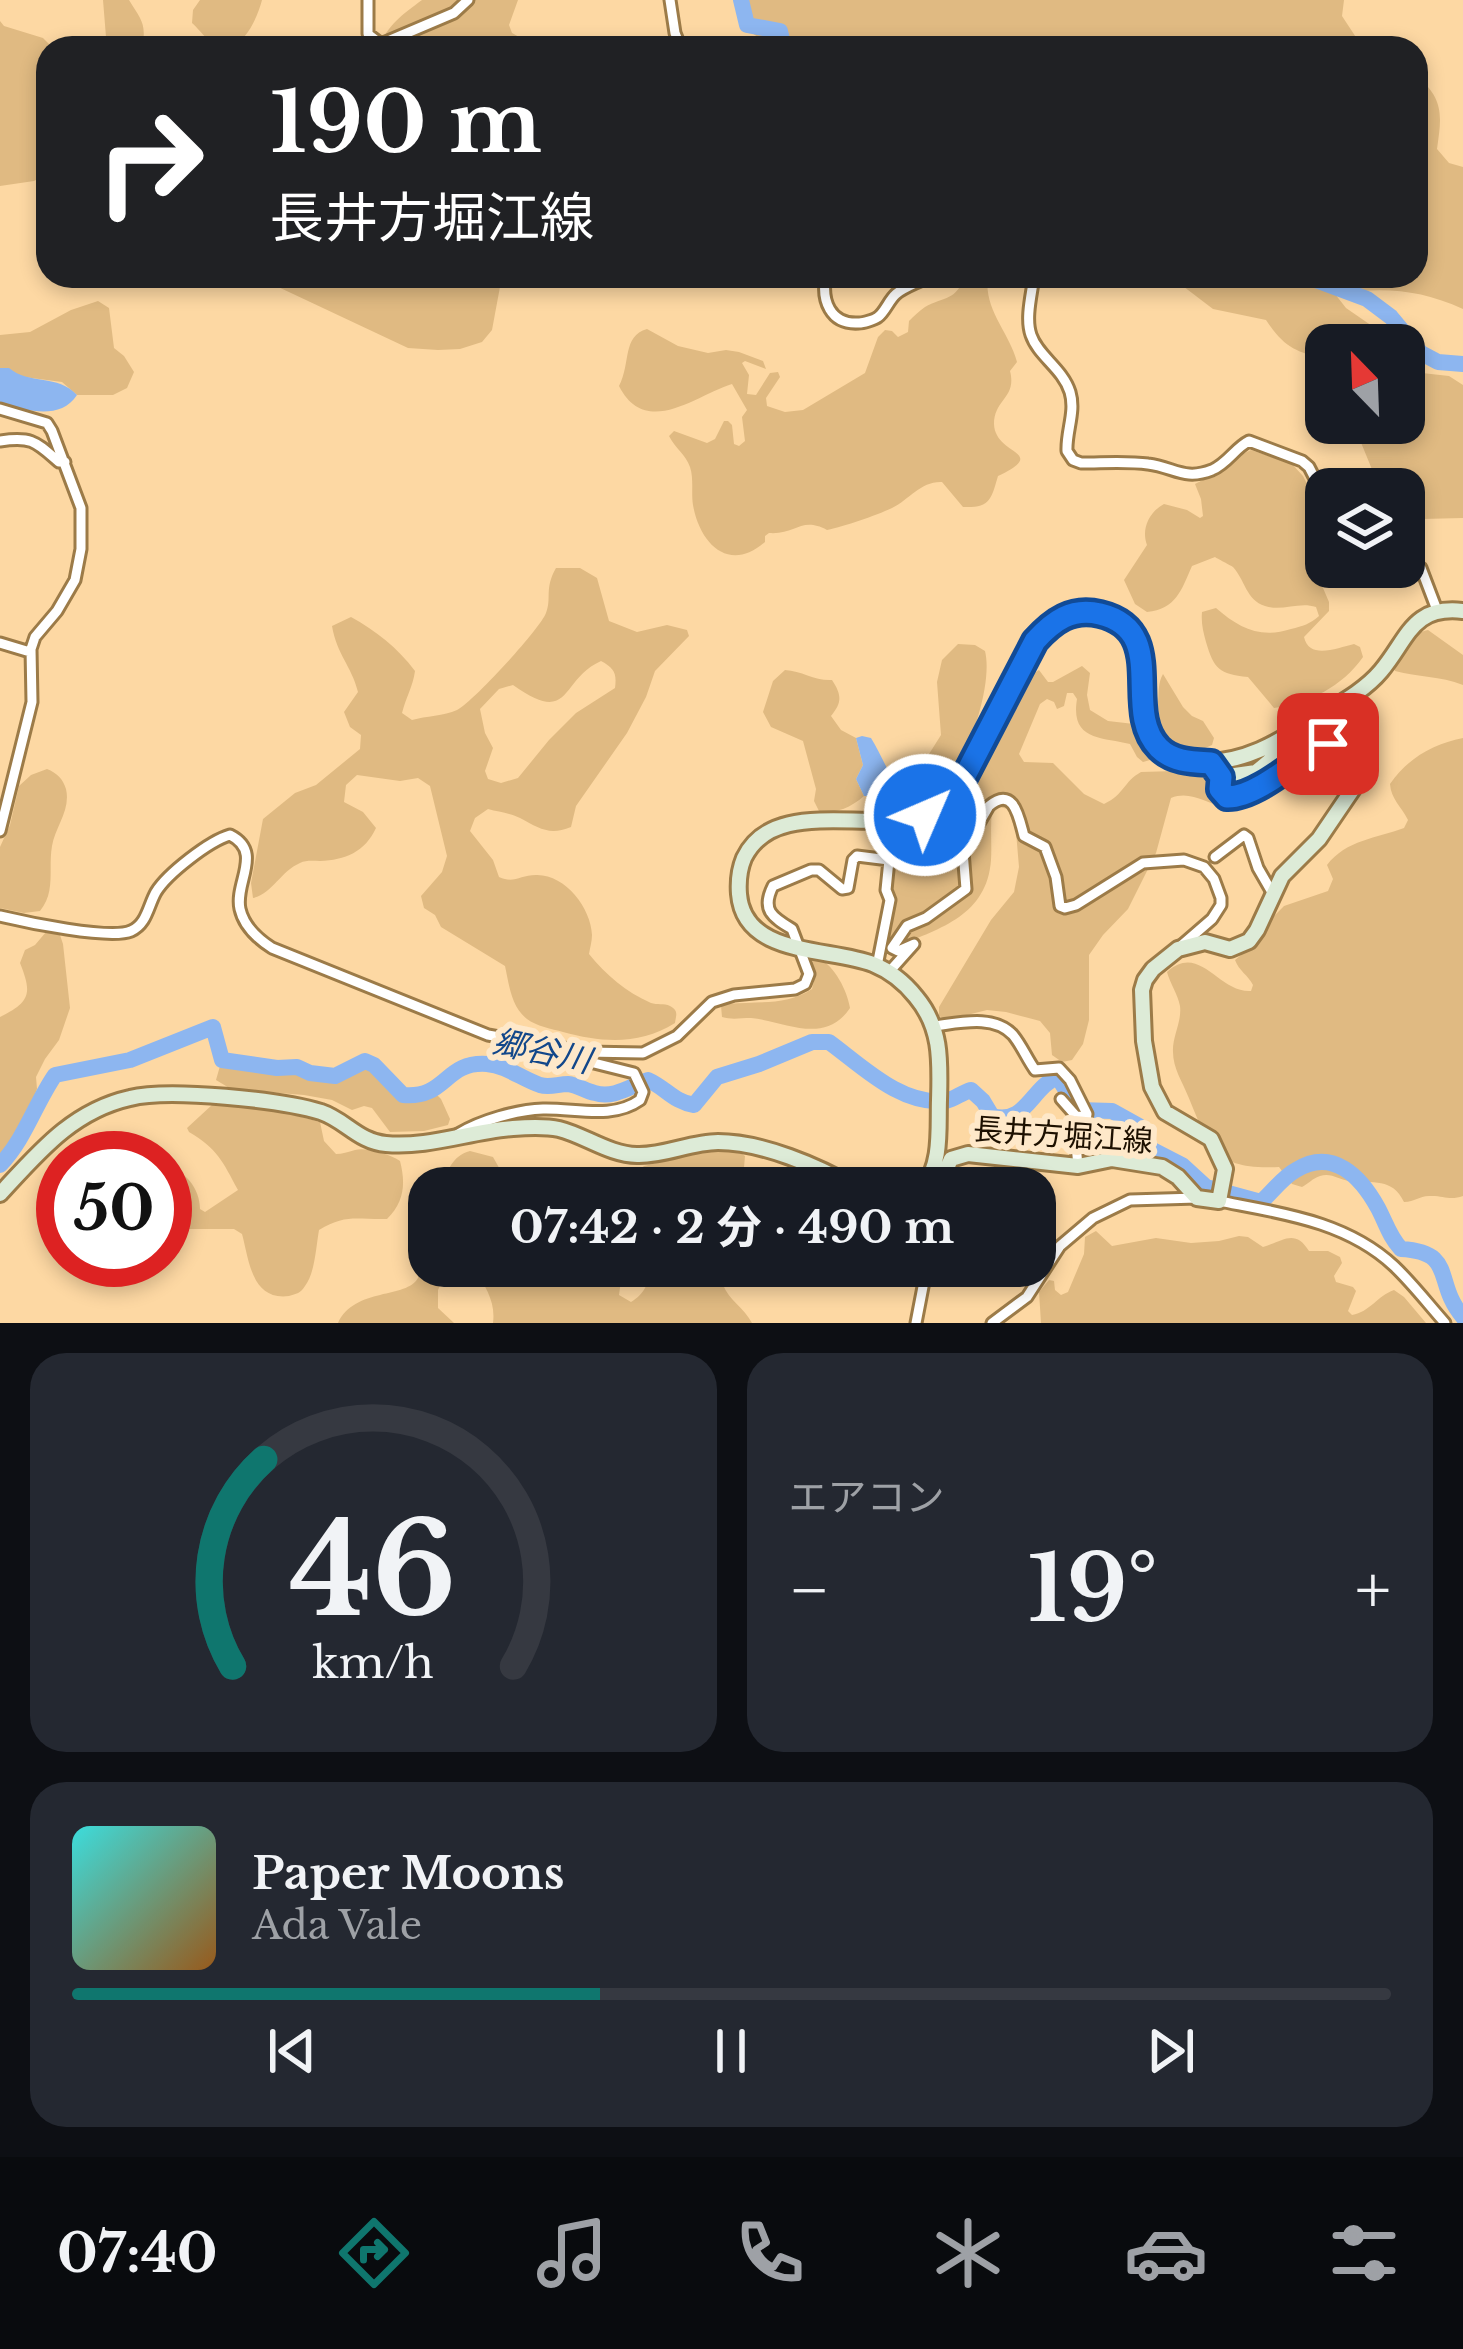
<!DOCTYPE html>
<html lang="ja">
<meta charset="utf-8">
<style>
body{margin:0;font-family:"Libre Baskerville","Noto Sans JP",serif;background:#242831;color:#f1f3f6;height:100vh;display:flex;flex-direction:column;font-size:45px;white-space:nowrap}
*{box-sizing:border-box;margin:0}
p{font-size:39px;color:#9ea1a6}
.icon{flex:none;width:66px;height:66px;fill:none;stroke:currentColor;stroke-width:2;stroke-linecap:round;stroke-linejoin:round}
.map{position:relative;height:1323px;overflow:hidden}
.details{display:flex;flex-direction:column;gap:30px;padding:30px;background:#0d0f14;flex:1}
.details>*{flex:none}
.banner{position:absolute;left:36px;top:36px;width:1392px;height:252px;border-radius:36px;box-shadow:0 6px 18px #0003;background:#202124;color:#fff;overflow:hidden}
.needle{width:78px;rotate:337deg}
.buttons{position:absolute;left:1305px;top:324px;display:grid;gap:24px}
.buttons a{display:grid;place-items:center;width:120px;height:120px;border-radius:24px;background:#171b24;box-shadow:0 6px 18px #0003;font-size:60px}
.speed{position:absolute;left:36px;top:1131px;display:flex;gap:24px;font-size:60px;font-weight:700;text-align:center}
.speed>*{display:grid;place-content:center;width:156px;height:156px;border-radius:50%;background:#171b24;box-shadow:0 6px 18px #0003;line-height:1}
.speed .limit{border:18px solid #d22;background:#fff;color:#111}
.pin{position:absolute;display:grid;place-items:center;width:102px;height:102px;color:#fff;margin:-51px;border-radius:24px;box-shadow:0 6px 18px #0006}
.me{position:absolute;width:132px;margin:-66px;rotate:45deg;stroke-linejoin:round;filter:drop-shadow(0 0 9px #0008)}
.turn{display:flex;align-items:center;gap:42px;height:252px;padding:0 36px;font-size:54px}
.turn .icon{width:156px;height:156px;stroke-width:2.5}
.turn b{display:block;font-size:84px;line-height:102px}
.big{font-size:90px;font-weight:700;line-height:1.1}
.details .widget{flex:1;display:flex;flex-direction:column;justify-content:center;gap:18px;min-width:0;padding:0 42px;border-radius:36px;background:#242831}
.details .dial{align-items:center;gap:0}
.dial svg{height:312px;overflow:visible;fill:none;stroke:#363941;stroke-width:7;stroke-linecap:round;text-anchor:middle}
.dial text{fill:#f1f3f6;stroke:none}
.song{display:flex;align-items:center;gap:36px}
.cover{width:144px;height:144px;border-radius:18px;background:linear-gradient(135deg,hsl(180 70% 55%),hsl(30 70% 35%))}
.played{height:12px;border-radius:6px;background:linear-gradient(90deg,#0f766e 40%,#363941 40%)}
.keys{display:flex;justify-content:space-around;direction:ltr}
.heat{display:flex;justify-content:space-between;align-items:center;font-size:66px;direction:ltr}
.details .tiles{flex:1;display:grid;gap:30px;grid-template-columns:1fr 1fr}
.widget:last-child{grid-column:span 2}
.trip{position:absolute;left:408px;top:1167px;width:648px;height:120px;border-radius:36px;background:#171b24;box-shadow:0 6px 18px #0003;font-weight:700;line-height:120px;text-align:center}
.tab-bar{display:flex;height:192px;justify-content:space-around;align-items:center;background:#090b0e;color:#9ea1a6}
.tab-bar .icon{width:84px;height:84px}
.tab-bar .on{color:#0f766e}
.tab-bar b{font-size:54px;color:#f1f3f6}
.map>svg:first-child{display:block}
</style>
<div class="map">
<svg width="1463" height="1323" viewBox="0 0 1463 1323">
<rect width="100%" height="100%" fill="#fdd8a3"/>
<path fill="#e0ba82" fill-rule="evenodd" d="M103,0H129C141,20 147,23 142,48H115L106,37Z
M200,0H262C258,16 245,47 225,48C212,48 201,31 192,23L193,10Z
M422,0H518L509,25L512,33L539,48H379C387,25 403,14 422,0Z
M736,0H1344L1342,16L1363,48H763L762,40L745,28Z
M0,21L4,26L43,38L53,48H48V174L34,181L0,186Z
M1416,75C1444,99 1442,115 1437,149L1449,163L1463,167V309C1419,289 1383,287 1335,294L1346,308L1375,328L1378,345H1326V359C1295,352 1284,347 1266,320L1213,309L1171,277L1416,276Z
M265,276H502L492,330L482,342L460,349L438,350L408,348L274,285Z
M965,276H988C983,309 1009,332 1017,362L1010,371C1017,398 994,399 994,424C995,456 1050,451 998,476C991,500 990,508 963,507L942,482C921,481 910,499 892,508C875,516 845,526 827,530C801,516 796,535 769,533L765,536V542C730,573 700,545 693,505C691,493 694,479 690,467C686,455 675,448 669,436L674,431L707,443L715,439L724,421H728L732,425L734,444L739,446L745,441L742,417L747,410L732,384C696,395 646,439 619,386C631,363 622,336 647,329L678,346L708,353L726,350L739,352L763,361L766,369L745,361L742,363L749,375L747,394L756,395L770,373L778,372L780,377L766,398L767,406L785,412L803,410L865,373L878,337L885,330L892,331L898,337L908,332L909,321C914,316 919,311 925,307C945,296 956,301 965,276Z
M98,301L109,308L114,348L124,356L134,372L127,388L113,395H77L62,382L24,377L0,368V335L30,332L71,310Z
M1404,371L1449,376L1463,385V518L1422,519L1404,511V489H1380L1353,423H1404Z
M1251,450L1292,464L1303,476L1326,521V567H1375L1369,586L1358,587L1348,576L1334,569L1325,572L1320,581L1329,602V611L1304,637C1309,660 1337,648 1354,644L1360,647L1363,657C1342,687 1309,703 1274,708L1248,677C1219,674 1214,669 1206,642C1203,631 1201,623 1202,612L1216,608C1239,628 1260,639 1291,629C1303,626 1310,624 1319,616L1316,607C1299,601 1282,612 1265,606C1246,600 1245,580 1233,567C1232,566 1216,558 1215,557L1192,566C1181,591 1176,609 1147,612L1135,604L1124,580L1147,545C1141,529 1149,512 1164,504L1187,510L1200,518L1203,516L1201,499L1195,484C1203,479 1212,477 1220,472C1232,465 1239,455 1251,450Z
M556,568H580L597,578L609,621L637,632L667,625L687,630L689,636L655,671L646,697L627,733L576,806L571,827C549,836 539,828 520,818C510,813 499,812 488,809L475,818L470,831L493,860L499,877C514,884 520,875 536,875C565,874 591,908 592,935C592,941 590,948 589,954C606,975 626,992 651,1003C657,1005 664,1003 670,1006C679,1011 676,1015 675,1023C640,1045 603,1043 563,1032C552,1029 536,1026 527,1019C511,1007 509,984 505,966L441,927L435,915L424,908L421,896L442,872L447,856L430,786L418,778L400,781L357,775L346,785L344,802L363,812L376,828C365,852 345,860 320,861C313,861 306,860 300,863C281,871 272,894 253,898L251,883L263,819L295,793L316,785L360,749L361,735L350,727L344,712L358,692C351,665 337,655 332,626L351,617C376,631 397,647 415,671C413,686 406,697 402,713L412,720C426,716 444,716 457,710C473,702 540,629 546,613C552,598 544,589 556,568ZM601,661C614,668 617,673 615,688L576,713L549,740L518,778L501,783L488,779L485,771L493,748L485,733L480,709L499,689L513,685C572,727 559,680 601,661Z
M1428,630L1463,655V685C1440,676 1418,677 1395,671L1393,664C1402,651 1411,633 1428,630Z
M958,644L975,645L985,651C994,688 964,772 935,797L929,792L924,762L941,735L937,682L942,660Z
M1082,666L1090,673L1087,695L1090,710L1108,721L1134,724L1139,739L1151,756L1150,760L1143,762L1137,757L1130,744C1102,737 1070,741 1077,699L1073,693H1067L1064,706L1057,709L1054,702L1047,699L1040,704L1019,754L1024,762L1053,763L1084,794L1104,804C1125,794 1123,782 1141,772L1209,770L1217,778L1230,804L1225,807C1206,804 1191,790 1171,798L1156,853L1128,909L1103,935L1089,955V1020L1083,1044L1072,1060L1062,1062L1052,1055L1050,1033L1040,1021L1006,1012L987,1010L947,1020L939,1016V1007L991,920L1014,892L1019,867L1016,832L1008,809L999,807L992,812C990,828 992,844 991,860C987,915 941,928 898,946L889,935L895,903L890,889L896,862L905,845L921,835L929,824L944,816L967,794L1028,677L1039,670L1048,682H1053Z
M785,670C802,671 815,681 832,680C842,695 842,703 831,716L841,730L856,738L863,765L856,779L864,796C850,808 839,812 820,813L814,801L816,789L803,741L771,727L763,712L773,681Z
M1163,674L1183,707L1192,716L1203,721L1214,738L1212,745C1173,763 1158,738 1158,702C1159,690 1158,683 1163,674Z
M1463,738V1196C1449,1201 1443,1195 1429,1196C1419,1196 1415,1202 1404,1202C1392,1177 1373,1184 1350,1181C1339,1180 1331,1172 1320,1176C1313,1178 1308,1184 1302,1187L1292,1184L1279,1167C1215,1170 1210,1149 1188,1096C1182,1081 1173,1068 1173,1052C1172,1037 1182,1022 1180,1006C1178,995 1170,983 1167,972C1200,942 1218,993 1251,991L1253,985C1248,975 1239,971 1235,960L1253,945L1268,922L1284,906L1328,891L1333,879L1327,865C1346,840 1377,838 1404,828L1408,820C1401,806 1391,799 1390,784C1408,758 1433,744 1463,738Z
M47,769C57,773 63,779 66,789C71,810 55,827 52,846C48,869 56,892 40,911L24,913L0,908V847L10,825L19,786L31,775Z
M46,932L60,935L63,944L70,1008L59,1040L45,1059L36,1077L37,1089L27,1116L0,1159V1017C31,1002 32,993 20,963L25,950L35,945Z
M819,958C835,967 847,990 850,1008C825,1046 784,1021 751,1018C740,1018 732,1020 722,1017L721,1006L728,1004C757,1001 787,1006 812,989L814,981L810,963Z
M227,1063L296,1069L310,1075L335,1077L366,1063C399,1086 388,1102 437,1095L441,1099L450,1119L448,1125L424,1131L390,1132L372,1108L364,1106L352,1110L332,1100L304,1095L231,1089L216,1080L220,1066Z
M213,1104L268,1108L320,1122L324,1141L336,1154C342,1154 348,1152 355,1150C366,1147 390,1154 400,1161C406,1184 404,1202 387,1219C359,1220 346,1213 319,1230C316,1247 315,1273 305,1286C301,1293 296,1294 289,1296C251,1301 249,1259 242,1234L234,1229H165V1167C185,1169 200,1189 200,1209L205,1212L238,1190C223,1162 217,1148 189,1132L187,1128Z
M721,1148L737,1150L745,1156L743,1179L747,1188H632L634,1174L644,1166Z
M470,1151L493,1157L502,1173L517,1176L527,1188H442C447,1171 452,1156 470,1151Z
M429,1220V1266H449L438,1290V1308L454,1323H338C355,1287 407,1299 418,1278C427,1261 426,1238 429,1220Z
M1096,1231L1112,1246L1156,1238L1191,1243L1219,1241L1239,1236L1248,1237L1263,1247C1283,1241 1295,1228 1309,1251H1328L1340,1257L1342,1263L1334,1276L1336,1282L1353,1287L1356,1291L1348,1311L1352,1315C1370,1312 1377,1296 1394,1290L1404,1297L1426,1323H1041L1039,1292L1049,1280L1054,1281L1055,1290L1061,1295L1068,1292L1084,1254L1085,1237Z
M474,1266H500L502,1277L514,1279L542,1266H623L619,1295L631,1302C646,1293 648,1283 651,1266H738L723,1285C729,1300 744,1308 752,1323H493C496,1300 484,1286 474,1266Z"/>
<path fill="#8db6f0" d="M0,368H9C29,385 58,374 77,395C61,420 28,411 3,404L0,402Z
M862,736L871,738C882,756 888,774 901,790L900,798L864,796L856,779L863,765L856,738Z"/>
<g fill="none" stroke-linecap="round" stroke-linejoin="round">
<path stroke="#8db6f0" stroke-width="16" d="M741,0L747,25L780,31L784,48
M1305,276L1367,299L1391,317L1421,353L1438,362L1463,364
M0,1165C25,1139 35,1104 55,1075L130,1060L213,1027L222,1060L277,1068L297,1067L310,1073L335,1076L365,1061L374,1065L403,1095C447,1099 444,1061 487,1064C507,1066 522,1079 540,1085C550,1088 558,1084 568,1084C578,1085 585,1091 595,1093C613,1099 631,1086 648,1080C666,1088 674,1102 694,1105L717,1077L759,1064L812,1042H829C862,1066 901,1106 946,1101C955,1099 961,1093 971,1090L983,1101L992,1116C1026,1126 1032,1086 1058,1077L1078,1110L1112,1111L1139,1126L1147,1147L1182,1165L1206,1187L1261,1202C1272,1192 1283,1177 1296,1170C1333,1147 1361,1177 1378,1208C1386,1223 1389,1236 1401,1249C1457,1252 1433,1282 1463,1317"/>
<defs>
<path id="minor" d="M368,0V34L381,44L454,13L468,0
M670,0L675,33L681,48
M826,276C821,300 830,325 859,323C863,323 874,320 878,317C885,312 889,300 896,294C903,288 914,284 922,280L925,276
M1034,276C1032,293 1025,318 1031,335C1038,356 1063,369 1070,392C1076,412 1066,431 1067,451L1073,460L1081,463C1103,463 1127,461 1148,464C1174,467 1184,481 1212,470C1228,463 1235,448 1249,441L1302,461L1309,467L1326,500
M0,409L47,423L52,431L81,508V549L75,580L57,611L35,637L31,649L32,702L0,831
M0,441C32,436 36,442 59,462H65
M1404,558L1421,568L1437,610
M0,643L30,652
M1215,857L1244,835L1248,838L1258,868L1273,894
M0,916C25,922 110,940 131,931C147,924 148,906 156,892C167,874 209,841 230,835C264,852 234,883 240,909C244,927 258,939 272,948L488,1035L586,1052L643,1053L677,1036L712,1002L734,995L795,989L805,984L809,974L792,929C772,917 761,910 773,886L811,870H819L842,889L848,888L853,860L857,856L889,860L886,890L890,900L877,966
M889,972L914,944L898,951L892,948L907,926L926,918L966,889L963,851L989,806C1014,785 1019,818 1024,836L1045,847L1056,877L1060,906L1065,908L1076,905L1143,863L1184,860L1204,867L1214,879L1221,898V905L1212,919L1182,945
M934,1026C959,1023 994,1014 1013,1035C1022,1046 1027,1059 1035,1070L1059,1068L1070,1080L1087,1114L1086,1120L1075,1134L1078,1166
M1061,1099L1076,1116L1086,1117
M458,1134C481,1120 517,1110 543,1109C575,1108 612,1120 640,1100L643,1092L634,1073L554,1053L544,1045
M1219,1201C1280,1213 1346,1221 1394,1266C1413,1284 1428,1304 1445,1323
M916,1323L927,1266
M992,1323L1027,1297L1060,1246L1093,1218L1130,1200L1197,1198"/>
<path id="secondary" d="M923,1188C942,1163 938,1130 939,1100C940,1062 942,1028 916,997C905,983 890,971 873,964C829,947 744,957 739,894C738,881 739,870 744,858C776,791 886,841 938,808C952,800 959,788 967,774L1035,641C1052,622 1071,607 1098,614C1166,628 1128,696 1151,737C1161,755 1177,761 1197,762C1245,765 1283,739 1323,714C1343,702 1366,689 1381,671C1408,639 1412,605 1463,611
M945,1188L948,1166L951,1159L968,1154L1078,1166L1112,1159L1162,1167L1178,1177L1197,1198L1219,1201L1225,1169L1211,1139L1165,1112L1152,1087L1144,1041L1142,990L1145,980L1153,969L1178,949L1205,942L1230,949L1249,941L1257,930L1282,876L1319,839L1357,783C1361,762 1347,749 1328,744L1317,748C1294,763 1253,799 1227,797L1220,789L1221,777L1256,772L1273,758L1274,745
M0,1194C38,1153 72,1111 130,1098C169,1088 282,1100 321,1112C345,1120 359,1142 386,1144C428,1148 471,1131 513,1128C526,1127 545,1126 559,1129C584,1135 610,1155 637,1155C664,1156 691,1142 718,1142C762,1142 818,1166 856,1188"/>
</defs>
<use href="#minor" stroke="#9c7b48" stroke-width="15"/>
<use href="#secondary" stroke="#9c7b48" stroke-width="20"/>
<use href="#minor" stroke="#fff" stroke-width="9"/>
<use href="#secondary" stroke="#ddebd7" stroke-width="14"/>
</g>
<g fill="none" stroke-linecap="round" stroke-linejoin="round">
<defs>
<path id="route" d="M925,815L943,806L956,793L1035,641C1053,621 1072,607 1100,614C1171,631 1121,710 1159,748C1173,762 1193,762 1211,763L1221,777L1220,789L1227,797C1254,798 1294,763 1317,748L1328,744"/>
</defs>
<use href="#route" stroke="#114b97" stroke-width="30"/>
<use href="#route" stroke="#1a73e8" stroke-width="21"/>
</g>
<g text-anchor="middle" dominant-baseline="central" stroke-width="12" stroke-linejoin="round" paint-order="stroke">
<g font-size="30" fill="#1d1000" stroke="#fee8c9">
<text transform="translate(1063 1135) rotate(4)">長井方堀江線</text>
</g>
<g font-size="33" font-style="italic" fill="#12478a" stroke="#fee8c9">
<text transform="translate(542 1051) rotate(12)">郷谷川</text>
</g>
</g>
</svg>
<div class="buttons">
<a><svg class="needle" viewBox="-14 -14 28 28"><path d="M0-13l5 13h-10z" fill="#e53935"/><path d="M0 13l5-13h-10z" fill="#9ea1a6"/></svg></a>
<a><svg class="icon" aria-label="layers" viewBox="0 0 24 24"><path d="M12 4l9 5-9 5-9-5zM3 14l9 5 9-5"/></svg></a>
</div>
<div class="speed"><div class="limit">50</div></div>
<div class="pin" style="left:1328px;top:744px;background:#d93025"><svg class="icon" aria-label="arrive" viewBox="0 0 24 24"><path d="M6 21V4h12l-3 4 3 4H6"/></svg></div>
<svg class="me" style="left:925px;top:815px" viewBox="-20 -20 40 40"><circle r="17" fill="#1a73e8" stroke="#fff" stroke-width="3"/><path d="M0-11L8 9 0 5-8 9z" fill="#fff"/></svg>
<div class="trip">07:42 · 2 分 · 490 m</div>
<div class="banner">
<div class="turn"><svg class="icon" aria-label="right" viewBox="0 0 24 24"><path d="M7 20v-9h11M14 6l5 5-5 5"/></svg><div><b>190 m</b>長井方堀江線</div></div>
</div>
</div>
<section class="details">
<div class="tiles">
<div class="widget dial"><svg viewBox="0 0 100 80">
<path d="M14 69A42 42 0 1 1 86 69"/>
<path d="M14 69A42 42 0 0 1 22 16" stroke="#0f766e"/>
<text x="50" y="56" font-size="32" font-weight="700">46</text>
<text x="50" y="72" font-size="11">km/h</text>
</svg></div>
<div class="widget"><p>エアコン</p>
<div class="heat"><a>−</a><b class="big">19°</b><a>+</a></div>
</div>
<div class="widget">
<div class="song"><i class="cover"></i><div><b>Paper Moons</b><p>Ada Vale</p></div></div>
<div class="played"></div>
<div class="keys"><svg class="icon" aria-label="previous" viewBox="0 0 24 24"><path d="M18 5L8 12l10 7zM5 5v14"/></svg><svg class="icon" aria-label="pause" viewBox="0 0 24 24"><path d="M8 5v14M16 5v14"/></svg><svg class="icon" aria-label="next" viewBox="0 0 24 24"><path d="M6 5l10 7-10 7zM19 5v14"/></svg></div>
</div>
</div>
</section>
<nav class="tab-bar">
<b>07:40</b>
<svg class="icon on" aria-label="directions" viewBox="0 0 24 24"><path d="M12 3l9 9-9 9-9-9zM9 14v-3h6M13 9l2 2-2 2"/></svg>
<svg class="icon" aria-label="music" viewBox="0 0 24 24"><path d="M9 18V5l10-2v13"/><circle cx="6" cy="18" r="3"/><circle cx="16" cy="16" r="3"/></svg>
<svg class="icon" aria-label="phone" viewBox="0 0 24 24"><path d="M5 4h4l2 5-3 2q2 4 5 5l2-3 5 2v4C11 20 4 13 5 4z"/></svg>
<svg class="icon" aria-label="climate" viewBox="0 0 24 24"><path d="M12 3v18M4 7l16 10M4 17L20 7"/></svg>
<svg class="icon" aria-label="car" viewBox="0 0 24 24"><path d="M5 17H2v-5l4-1 3-4h7l3 4 3 1v5h-3M9 17h6M6 11h13"/><circle cx="7" cy="17" r="2"/><circle cx="17" cy="17" r="2"/></svg>
<svg class="icon" aria-label="filters" viewBox="0 0 24 24"><path d="M4 7h16M4 17h16"/><circle cx="9" cy="7" r="2"/><circle cx="15" cy="17" r="2"/></svg>
</nav>
